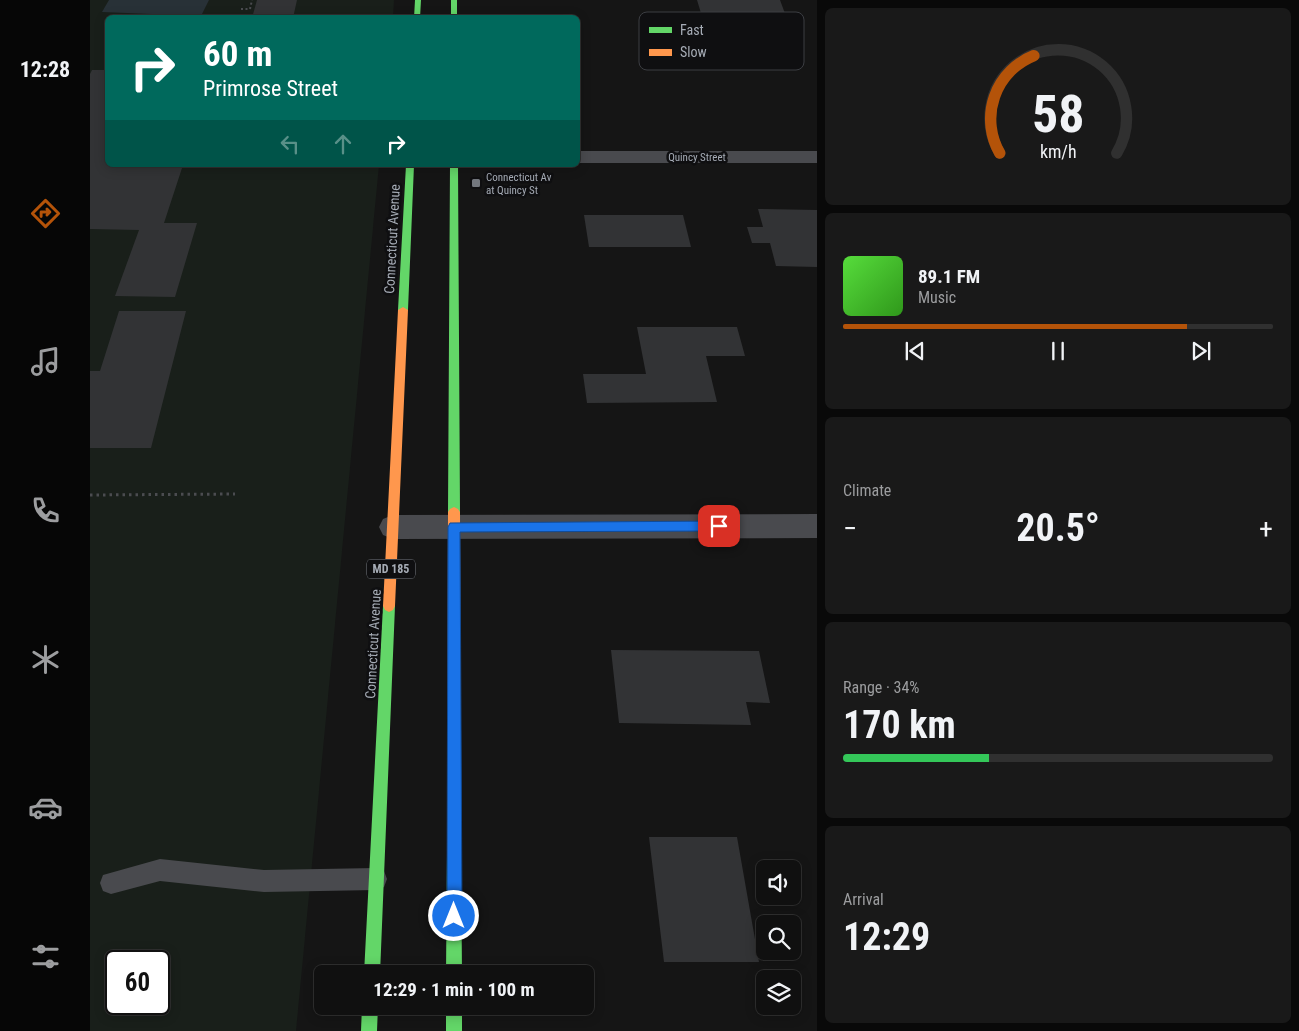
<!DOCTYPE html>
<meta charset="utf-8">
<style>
body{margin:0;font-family:"Roboto Condensed",sans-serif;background:#191919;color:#f1f3f6;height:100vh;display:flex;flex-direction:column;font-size:19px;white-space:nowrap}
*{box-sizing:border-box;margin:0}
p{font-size:16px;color:#9c9d9f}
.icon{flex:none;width:28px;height:28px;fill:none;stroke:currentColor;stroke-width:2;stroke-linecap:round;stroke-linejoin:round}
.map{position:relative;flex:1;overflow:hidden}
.side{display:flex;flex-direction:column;gap:8px;padding:8px;background:#090909;width:482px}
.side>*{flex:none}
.banner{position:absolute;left:15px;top:15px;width:475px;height:152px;border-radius:8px;box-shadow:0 2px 12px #0003,0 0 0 1px #303030;background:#00695c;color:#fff;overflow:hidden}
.buttons{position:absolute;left:666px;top:860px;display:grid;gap:10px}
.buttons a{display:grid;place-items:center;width:45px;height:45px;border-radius:8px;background:#101010;box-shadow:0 2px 12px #0003,0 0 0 1px #303030;font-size:25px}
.speed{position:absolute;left:15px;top:950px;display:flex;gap:10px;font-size:25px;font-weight:700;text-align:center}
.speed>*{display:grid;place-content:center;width:65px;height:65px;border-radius:50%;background:#101010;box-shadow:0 2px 12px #0003,0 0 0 1px #303030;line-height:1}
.speed .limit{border:2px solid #111;border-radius:8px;background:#fff;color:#111}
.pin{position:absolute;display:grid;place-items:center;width:42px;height:42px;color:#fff;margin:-21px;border-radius:10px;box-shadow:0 2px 8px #0006}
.me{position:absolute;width:55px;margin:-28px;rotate:0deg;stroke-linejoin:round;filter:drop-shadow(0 0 4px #0008)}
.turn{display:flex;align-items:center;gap:18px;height:105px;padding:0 15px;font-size:22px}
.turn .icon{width:65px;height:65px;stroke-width:2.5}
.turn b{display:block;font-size:35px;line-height:42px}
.lanes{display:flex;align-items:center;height:48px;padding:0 15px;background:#0003;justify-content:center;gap:25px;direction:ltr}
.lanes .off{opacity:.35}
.big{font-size:38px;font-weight:700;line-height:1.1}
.side .card{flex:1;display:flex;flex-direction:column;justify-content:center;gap:8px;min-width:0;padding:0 18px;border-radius:8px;background:#191919}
.side .dial{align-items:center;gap:0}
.dial svg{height:130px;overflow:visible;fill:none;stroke:#303030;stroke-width:7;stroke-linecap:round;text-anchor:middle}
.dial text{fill:#f1f3f6;stroke:none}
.song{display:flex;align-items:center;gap:15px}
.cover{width:60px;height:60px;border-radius:8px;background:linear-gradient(135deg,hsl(110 70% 55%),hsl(110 70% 35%))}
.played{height:5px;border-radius:2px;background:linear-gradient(90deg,#b45309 80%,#303030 80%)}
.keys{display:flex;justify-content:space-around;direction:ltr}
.heat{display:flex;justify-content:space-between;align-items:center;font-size:28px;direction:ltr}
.charge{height:8px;border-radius:4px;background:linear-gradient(90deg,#34c759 34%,#303030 0)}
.trip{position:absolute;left:224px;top:965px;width:280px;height:50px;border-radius:8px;background:#101010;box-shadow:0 2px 12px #0003,0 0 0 1px #303030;font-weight:700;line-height:50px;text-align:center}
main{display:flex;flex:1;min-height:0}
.tabs{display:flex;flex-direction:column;width:90px;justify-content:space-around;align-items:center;background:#060606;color:#9c9d9f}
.tabs .icon{width:35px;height:35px}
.tabs .selected{color:#b45309}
.tabs b{font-size:22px;color:#f1f3f6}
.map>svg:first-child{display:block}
</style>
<main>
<nav class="tabs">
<b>12:28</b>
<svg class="icon selected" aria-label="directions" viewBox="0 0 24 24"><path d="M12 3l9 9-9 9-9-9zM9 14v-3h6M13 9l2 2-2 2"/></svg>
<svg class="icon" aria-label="music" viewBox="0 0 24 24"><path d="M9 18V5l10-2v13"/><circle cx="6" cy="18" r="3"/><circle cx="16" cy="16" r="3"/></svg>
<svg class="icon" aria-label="phone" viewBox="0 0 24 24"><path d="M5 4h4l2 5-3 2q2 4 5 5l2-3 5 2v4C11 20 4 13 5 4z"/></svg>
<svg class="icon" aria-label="climate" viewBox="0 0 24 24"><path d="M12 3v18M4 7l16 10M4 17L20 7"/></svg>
<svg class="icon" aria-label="car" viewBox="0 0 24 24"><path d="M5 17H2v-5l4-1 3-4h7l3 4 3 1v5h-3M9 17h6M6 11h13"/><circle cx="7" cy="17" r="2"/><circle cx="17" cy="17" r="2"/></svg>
<svg class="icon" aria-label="filters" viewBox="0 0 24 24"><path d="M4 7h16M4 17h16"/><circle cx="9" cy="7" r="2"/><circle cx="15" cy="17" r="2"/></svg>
</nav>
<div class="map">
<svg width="727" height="1031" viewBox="0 0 727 1031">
<rect width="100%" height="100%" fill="#151515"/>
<path fill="#191f1a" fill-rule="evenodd" d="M0,0H304L303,17L18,18V165H289L206,1031H0ZM26,961H69V1004H26Z"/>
<path fill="#283137" d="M19,0H119L111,16L12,12Z"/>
<path fill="#323335" d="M167,0H207L203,18H162Z
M607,0H690L697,19L644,18L646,24L614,23Z
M2,70H18V165H93L74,223H107L85,297L25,296L49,230L0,229V74Z
M668,209L727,210V267L686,266L680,243H662L657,227H673Z
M494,215H593L601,247H499Z
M29,311H96L61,448H0V371H10Z
M547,327H647L655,356H616L627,402L497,403L493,374H556Z
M521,650L669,651L680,703L656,702L661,725L529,723Z
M559,837H647L669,962H574Z"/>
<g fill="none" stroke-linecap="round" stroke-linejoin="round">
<path stroke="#4b4c50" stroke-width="2" stroke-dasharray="2 2.5" stroke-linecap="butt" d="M151,9H160L162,0"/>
<path stroke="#4b4c50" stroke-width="3" stroke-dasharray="2.5 4" stroke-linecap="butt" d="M0,495L145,494"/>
<path fill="#494a4e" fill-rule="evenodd" d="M70,859L174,870L286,868L294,871L297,879L294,887L286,890L174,892L70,881L21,894L13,891L10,883L13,875Z"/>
<path fill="#494a4e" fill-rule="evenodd" d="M488,151H727V163H488Z
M727,514V538L303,539L293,535L289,527L293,519L303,515Z"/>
<path fill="#63d668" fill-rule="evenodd" d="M325,0H331L330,18H324Z
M361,0H367V18H361Z
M316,165H324L318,310L313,313L308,310Z
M360,165H368L370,512L368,515H360L358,512Z
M299,600L303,602L305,606L290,974H274L293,606L295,602Z
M364,849L369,851L371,856L372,974H356L357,856L359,851Z
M272,1006H288L287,1031H271Z
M356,1006H372V1031H356Z"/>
<path fill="#ff974d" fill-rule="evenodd" d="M313,307L318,310L305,606L303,610L299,612L295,610L293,606L308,310Z
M364,507L368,509L370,512L371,856L369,861L364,863L359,861L357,856L358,512L360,509Z"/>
</g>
<path fill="#1a73e8" stroke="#114b97" d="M629,521L633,523L634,526L633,530L629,531L370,532L372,916L370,921L364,923L359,921L357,916L358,527L360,523Z"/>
<rect fill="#73777e" stroke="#0f0f11" stroke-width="2" x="381" y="178" width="10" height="10" rx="2.5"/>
<g text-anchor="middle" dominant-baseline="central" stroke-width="5" stroke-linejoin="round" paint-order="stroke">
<g font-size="11" fill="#a6acb6" stroke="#0f0f11">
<text x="607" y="157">Quincy Street</text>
</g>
<g font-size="11" fill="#a6acb6" stroke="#0f0f11" text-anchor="start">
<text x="396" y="177">Connecticut Av<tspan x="396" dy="13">at Quincy St</tspan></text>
</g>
<rect fill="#0f0f11" stroke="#797d84" stroke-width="1" x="277" y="559.5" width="48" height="19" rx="4"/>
<g font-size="12" font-weight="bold" fill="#a6acb6">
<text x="301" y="569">MD 185</text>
</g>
<g font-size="14" fill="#a6acb6" stroke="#0f0f11">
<text transform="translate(302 239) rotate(-87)">Connecticut Avenue</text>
<text transform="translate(283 644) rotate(-87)">Connecticut Avenue</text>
</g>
</g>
<rect x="549" y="12" width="165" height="58" rx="8" fill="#0f0f11" stroke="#3c3e43" stroke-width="1"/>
<rect x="559" y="27" width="23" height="6" fill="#63d668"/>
<rect x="559" y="49" width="23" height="7" fill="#ff974d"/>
<g font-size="14" fill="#a6acb6">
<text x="590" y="35">Fast</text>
<text x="590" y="57">Slow</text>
</g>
</svg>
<div class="buttons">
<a><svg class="icon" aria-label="sound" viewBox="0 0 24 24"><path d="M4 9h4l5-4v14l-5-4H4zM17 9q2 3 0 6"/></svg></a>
<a><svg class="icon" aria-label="search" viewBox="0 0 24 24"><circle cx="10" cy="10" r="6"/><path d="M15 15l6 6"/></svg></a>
<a><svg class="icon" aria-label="layers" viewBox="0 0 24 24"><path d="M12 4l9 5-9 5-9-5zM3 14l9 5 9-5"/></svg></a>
</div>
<div class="speed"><div class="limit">60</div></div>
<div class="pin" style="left:629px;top:526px;background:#d93025"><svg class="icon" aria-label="arrive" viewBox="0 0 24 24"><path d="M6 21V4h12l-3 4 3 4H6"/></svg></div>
<svg class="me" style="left:364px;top:916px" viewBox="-20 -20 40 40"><circle r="17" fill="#1a73e8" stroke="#fff" stroke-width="3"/><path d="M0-11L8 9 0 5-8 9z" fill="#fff"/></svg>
<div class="trip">12:29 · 1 min · 100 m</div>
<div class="banner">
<div class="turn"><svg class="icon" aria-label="right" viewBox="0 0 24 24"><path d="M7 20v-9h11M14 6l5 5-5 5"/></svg><div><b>60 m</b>Primrose Street</div></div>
<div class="lanes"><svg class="icon off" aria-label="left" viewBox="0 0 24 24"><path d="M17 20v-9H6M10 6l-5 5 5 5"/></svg><svg class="icon off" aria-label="ahead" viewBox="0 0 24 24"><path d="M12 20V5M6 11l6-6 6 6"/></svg><svg class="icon" aria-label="right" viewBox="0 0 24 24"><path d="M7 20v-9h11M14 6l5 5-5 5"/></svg></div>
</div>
</div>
<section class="side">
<div class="card dial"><svg viewBox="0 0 100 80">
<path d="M14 69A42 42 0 1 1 86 69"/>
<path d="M14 69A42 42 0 0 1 35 9" stroke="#b45309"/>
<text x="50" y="56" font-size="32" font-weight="700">58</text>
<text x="50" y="72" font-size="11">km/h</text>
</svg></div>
<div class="card">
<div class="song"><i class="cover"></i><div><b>89.1 FM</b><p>Music</p></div></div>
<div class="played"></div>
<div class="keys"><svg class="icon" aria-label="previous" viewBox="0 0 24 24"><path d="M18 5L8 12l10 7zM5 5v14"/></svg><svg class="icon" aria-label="pause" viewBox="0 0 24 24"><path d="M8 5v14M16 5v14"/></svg><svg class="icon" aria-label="next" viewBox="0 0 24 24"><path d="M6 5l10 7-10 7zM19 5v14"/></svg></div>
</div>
<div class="card"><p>Climate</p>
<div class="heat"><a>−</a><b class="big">20.5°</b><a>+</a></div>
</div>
<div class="card"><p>Range · 34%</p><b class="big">170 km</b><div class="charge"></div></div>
<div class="card"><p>Arrival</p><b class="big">12:29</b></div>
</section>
</main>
